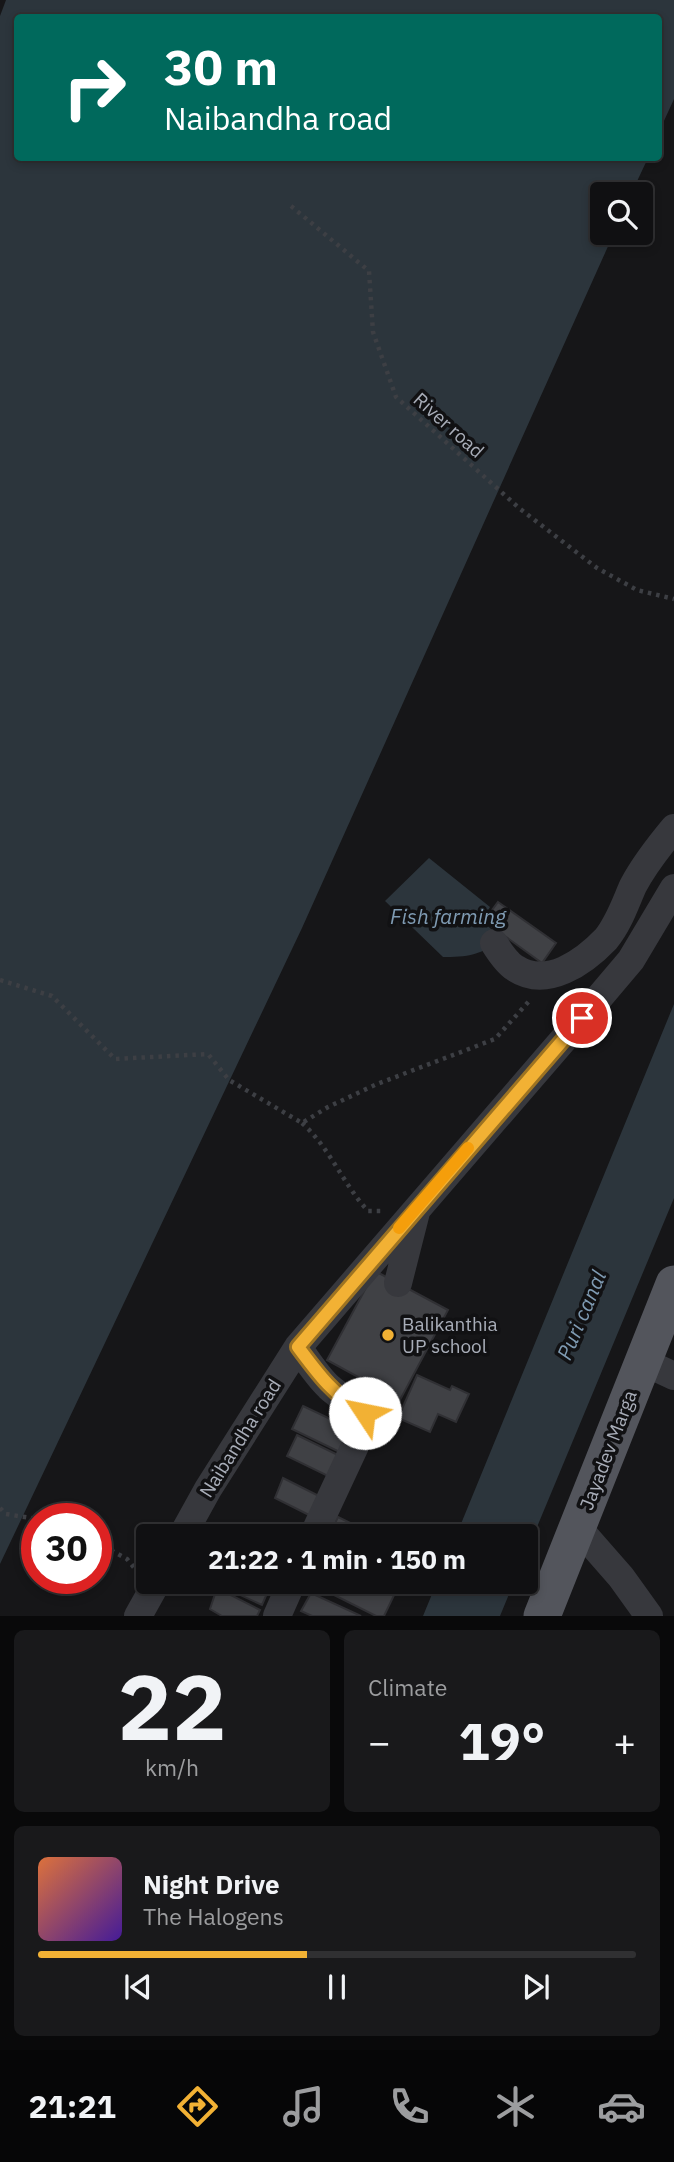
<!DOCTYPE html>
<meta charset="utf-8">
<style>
body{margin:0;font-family:"IBM Plex Sans",sans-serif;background:#19191b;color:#f1f3f6;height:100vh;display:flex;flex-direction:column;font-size:26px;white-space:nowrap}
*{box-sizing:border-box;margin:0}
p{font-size:23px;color:#9c9d9f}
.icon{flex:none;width:38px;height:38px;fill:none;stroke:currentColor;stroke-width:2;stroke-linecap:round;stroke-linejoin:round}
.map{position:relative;height:1616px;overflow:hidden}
.sheet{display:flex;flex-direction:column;gap:14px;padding:14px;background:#09090a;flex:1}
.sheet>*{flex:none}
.hud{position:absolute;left:14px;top:14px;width:648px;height:147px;border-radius:7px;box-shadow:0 4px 10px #0003,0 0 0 2px #303032;background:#00695c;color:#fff;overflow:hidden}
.controls{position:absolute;left:590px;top:182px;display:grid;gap:14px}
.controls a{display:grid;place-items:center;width:63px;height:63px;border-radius:7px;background:#101012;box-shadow:0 4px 10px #0003,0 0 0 2px #303032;font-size:35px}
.speed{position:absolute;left:21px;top:1503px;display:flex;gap:14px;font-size:35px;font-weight:700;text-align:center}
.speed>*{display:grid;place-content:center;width:91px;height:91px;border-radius:50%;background:#101012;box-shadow:0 4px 10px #0003,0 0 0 2px #303032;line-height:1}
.speed .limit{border:10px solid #d22;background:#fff;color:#111}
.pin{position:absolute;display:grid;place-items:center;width:60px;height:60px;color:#fff;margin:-30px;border:4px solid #fff;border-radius:50%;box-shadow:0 2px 7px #0007}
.me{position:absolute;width:77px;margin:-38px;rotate:304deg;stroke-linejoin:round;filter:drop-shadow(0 0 5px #0008)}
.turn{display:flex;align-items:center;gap:24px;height:147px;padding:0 35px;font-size:32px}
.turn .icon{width:91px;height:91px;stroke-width:2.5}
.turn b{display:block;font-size:49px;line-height:60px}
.big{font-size:52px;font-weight:700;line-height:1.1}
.sheet .widget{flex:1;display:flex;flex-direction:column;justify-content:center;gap:10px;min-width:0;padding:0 24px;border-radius:10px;background:#19191b}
.sheet .dial{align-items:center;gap:0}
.dial b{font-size:91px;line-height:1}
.song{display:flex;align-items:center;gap:21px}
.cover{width:84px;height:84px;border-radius:10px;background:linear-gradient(135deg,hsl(20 70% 55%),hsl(260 70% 35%))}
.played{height:7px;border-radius:4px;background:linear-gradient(90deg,#f2b134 45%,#303032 45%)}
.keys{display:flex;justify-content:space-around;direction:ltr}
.heat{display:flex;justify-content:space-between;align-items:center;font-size:38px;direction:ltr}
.sheet .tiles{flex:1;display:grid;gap:14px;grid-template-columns:1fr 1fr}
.widget:last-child{grid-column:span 2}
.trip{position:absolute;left:136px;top:1524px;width:402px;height:70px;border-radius:7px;background:#101012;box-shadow:0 4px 10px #0003,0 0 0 2px #303032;font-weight:700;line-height:70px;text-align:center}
.tab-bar{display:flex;height:112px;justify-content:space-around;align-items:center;background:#060607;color:#9c9d9f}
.tab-bar .icon{width:49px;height:49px}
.tab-bar .selected{color:#f2b134}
.tab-bar b{font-size:32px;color:#f1f3f6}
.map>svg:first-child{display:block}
</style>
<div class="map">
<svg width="674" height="1616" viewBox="0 0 674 1616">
<rect width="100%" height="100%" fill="#161618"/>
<path fill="#2c353c" d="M6,0H674V99L658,134V18H18V158H648L631,194H602V233H614L302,928L0,1564V16Z
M429,858L490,907L482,921L499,936C487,956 464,957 443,957L385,901Z
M674,1004V1198L527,1551V1536H456Z
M437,1582H514L500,1616H423Z"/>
<path fill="#404145" stroke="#303034" stroke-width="2" d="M498,902L556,943L542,963L484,921Z
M375,1271L448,1310L400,1400L327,1360Z
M417,1375L450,1390L452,1386L469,1394L456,1422L438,1414L430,1432L398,1418Z
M303,1406L358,1432L350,1457L292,1429Z
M297,1435L344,1458L334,1479L287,1456Z
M283,1478L325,1499L317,1519L275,1498Z
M338,1517L377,1536H329Z
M212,1582H272L262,1605Z
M308,1582H382L397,1589L384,1616H376Z
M217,1588L260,1610L257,1616H222L210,1609Z
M311,1593L361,1616H312L301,1611Z"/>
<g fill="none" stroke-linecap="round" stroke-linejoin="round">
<path stroke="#3d3f44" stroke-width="4.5" stroke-dasharray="3.5 5" stroke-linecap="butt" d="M291,206L369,271L373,332L396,397L519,508L597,568L637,590L674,599
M0,980L52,996L115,1059L208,1054L229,1080L302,1123L328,1107L377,1084L495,1039L531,999
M302,1123C330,1148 343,1184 368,1211H382
M0,1508L6,1514L37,1519
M96,1542L127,1559L136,1570"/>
<path stroke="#37383d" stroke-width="28" d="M494,943C499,951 507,963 515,968C547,989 584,962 606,939C619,923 625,904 633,886C644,865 659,846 674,828
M398,1283L416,1212
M298,1347C307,1360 317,1376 329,1387C337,1395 364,1411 368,1418L313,1536
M642,1361L674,1376
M579,1529L621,1577L649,1616
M182,1536L208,1489L298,1347L582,1018L631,960L674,888
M138,1616L157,1582
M277,1616L292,1582"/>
<path stroke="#53555c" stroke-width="37" d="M542,1616L674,1284"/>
</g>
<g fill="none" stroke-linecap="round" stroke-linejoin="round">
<defs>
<path id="route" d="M365,1413C335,1397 318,1374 298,1347L582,1018"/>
</defs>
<use href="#route" stroke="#9d7322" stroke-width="18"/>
<use href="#route" stroke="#f2b134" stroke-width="12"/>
<path stroke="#f59e0b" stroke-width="12" d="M399,1228L468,1148"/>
</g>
<circle fill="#f2b134" stroke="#111113" stroke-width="2.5" cx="388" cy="1335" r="7"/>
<g text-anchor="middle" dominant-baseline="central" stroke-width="7" stroke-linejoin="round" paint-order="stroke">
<g font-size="19" fill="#a8adb8" stroke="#111113">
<text transform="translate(449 425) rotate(42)">River road</text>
<text transform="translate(240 1438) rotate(-58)">Naibandha road</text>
<text transform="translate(608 1450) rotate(-69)">Jayadev Marga</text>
</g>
<g font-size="19" fill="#a8adb8" stroke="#111113" text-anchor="start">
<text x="402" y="1324">Balikanthia<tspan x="402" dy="22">UP school</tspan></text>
</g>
<g font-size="21" font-style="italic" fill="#7f9bb3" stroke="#111113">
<text x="448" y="916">Fish farming</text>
<text transform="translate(581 1315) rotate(-67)">Puri canal</text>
</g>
</g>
</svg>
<div class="controls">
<a><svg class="icon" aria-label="search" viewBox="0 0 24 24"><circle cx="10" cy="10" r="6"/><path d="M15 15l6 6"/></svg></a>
</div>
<div class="speed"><div class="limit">30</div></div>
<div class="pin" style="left:582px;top:1018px;background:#d93025"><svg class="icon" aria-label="arrive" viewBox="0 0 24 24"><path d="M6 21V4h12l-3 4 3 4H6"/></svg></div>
<svg class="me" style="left:365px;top:1413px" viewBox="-20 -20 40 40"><circle r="19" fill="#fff"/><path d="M0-13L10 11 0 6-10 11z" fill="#f2b134"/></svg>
<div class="trip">21:22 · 1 min · 150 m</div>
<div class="hud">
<div class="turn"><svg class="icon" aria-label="right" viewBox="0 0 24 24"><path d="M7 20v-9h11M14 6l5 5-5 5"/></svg><div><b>30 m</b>Naibandha road</div></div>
</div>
</div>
<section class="sheet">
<div class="tiles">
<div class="widget dial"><b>22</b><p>km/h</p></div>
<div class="widget"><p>Climate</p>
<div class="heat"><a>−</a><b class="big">19°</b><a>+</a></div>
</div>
<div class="widget">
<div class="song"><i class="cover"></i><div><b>Night Drive</b><p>The Halogens</p></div></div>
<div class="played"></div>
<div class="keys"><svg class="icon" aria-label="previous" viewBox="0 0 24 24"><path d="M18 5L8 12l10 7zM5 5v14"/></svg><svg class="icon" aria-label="pause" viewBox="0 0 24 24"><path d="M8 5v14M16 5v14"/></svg><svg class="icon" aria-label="next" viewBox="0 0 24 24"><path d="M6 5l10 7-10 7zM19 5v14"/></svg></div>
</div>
</div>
</section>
<nav class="tab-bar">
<b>21:21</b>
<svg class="icon selected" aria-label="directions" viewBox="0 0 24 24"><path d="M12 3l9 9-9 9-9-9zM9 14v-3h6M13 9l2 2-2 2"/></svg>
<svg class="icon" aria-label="music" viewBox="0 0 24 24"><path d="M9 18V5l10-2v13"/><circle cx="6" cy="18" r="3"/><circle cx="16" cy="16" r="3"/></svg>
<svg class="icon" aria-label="phone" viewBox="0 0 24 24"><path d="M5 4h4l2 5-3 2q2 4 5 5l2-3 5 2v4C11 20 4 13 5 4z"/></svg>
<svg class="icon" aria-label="climate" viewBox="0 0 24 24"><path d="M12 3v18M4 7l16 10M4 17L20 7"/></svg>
<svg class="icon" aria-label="car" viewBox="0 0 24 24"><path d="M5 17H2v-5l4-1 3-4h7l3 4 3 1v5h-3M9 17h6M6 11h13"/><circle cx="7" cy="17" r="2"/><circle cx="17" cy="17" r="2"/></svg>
</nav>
